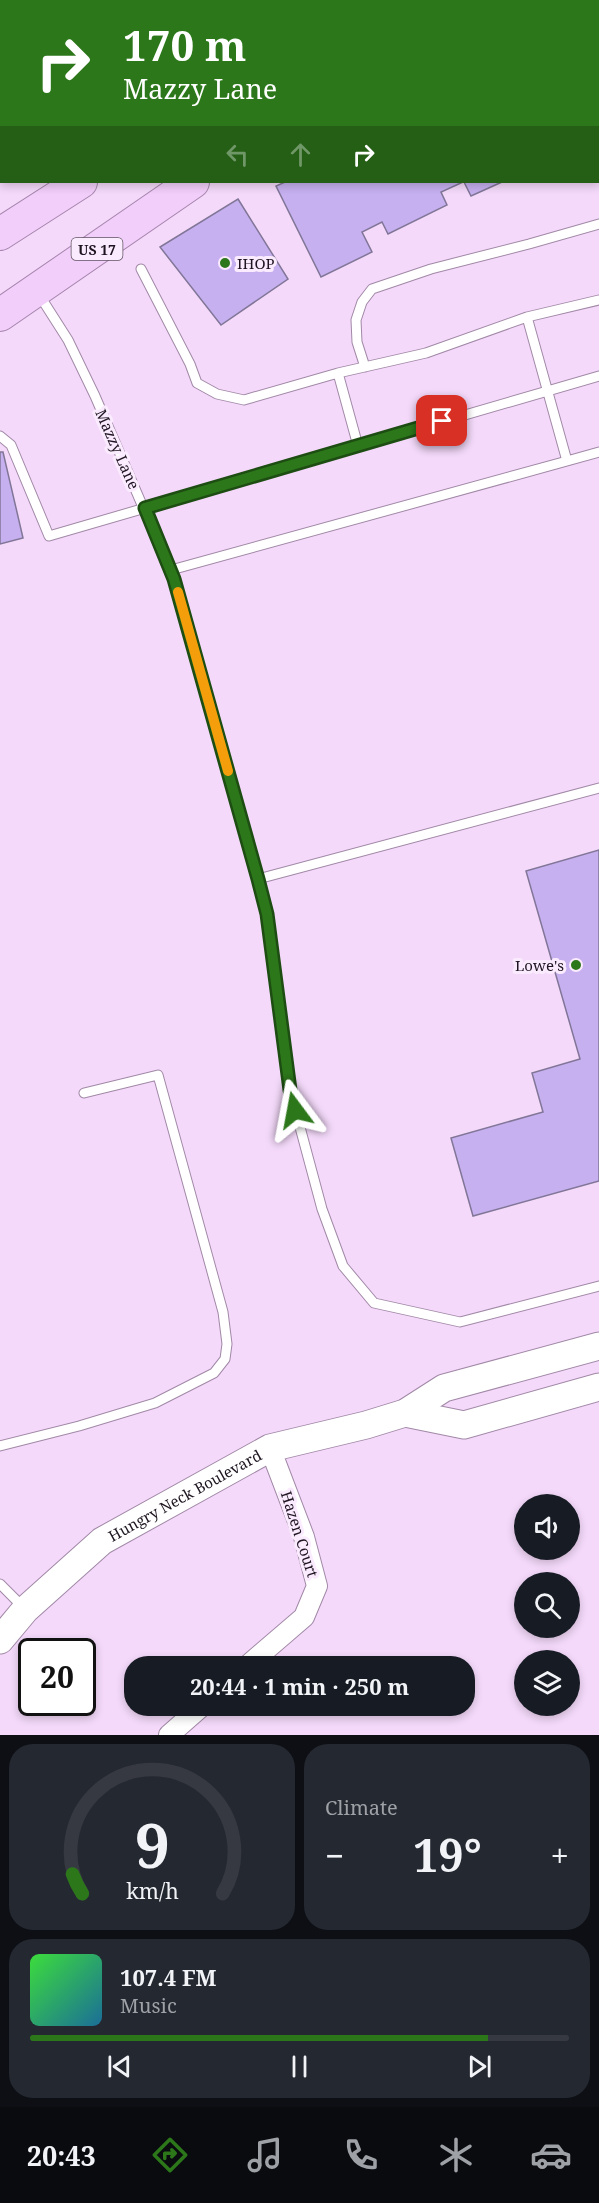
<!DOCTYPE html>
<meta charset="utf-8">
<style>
body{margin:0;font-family:"Noto Serif",serif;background:#242831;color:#f1f3f6;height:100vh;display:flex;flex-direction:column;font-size:22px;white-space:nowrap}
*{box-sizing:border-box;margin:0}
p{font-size:20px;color:#9ea1a6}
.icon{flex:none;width:33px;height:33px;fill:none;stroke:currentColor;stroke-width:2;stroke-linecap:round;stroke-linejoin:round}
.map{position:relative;height:1735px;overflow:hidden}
.side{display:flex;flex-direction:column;gap:9px;padding:9px;background:#0d0f14;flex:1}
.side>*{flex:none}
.hud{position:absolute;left:0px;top:0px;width:600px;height:183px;box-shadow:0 3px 9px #0003;background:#2d771b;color:#fff;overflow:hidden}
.fabs{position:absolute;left:514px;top:1494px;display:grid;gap:12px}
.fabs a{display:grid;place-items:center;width:66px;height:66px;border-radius:50%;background:#171b24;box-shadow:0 3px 9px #0003;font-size:30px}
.speed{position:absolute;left:18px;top:1638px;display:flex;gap:12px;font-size:30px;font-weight:700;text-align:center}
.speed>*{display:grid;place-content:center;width:78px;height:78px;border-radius:50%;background:#171b24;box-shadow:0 3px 9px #0003;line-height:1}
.speed .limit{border:3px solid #111;border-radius:9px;background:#fff;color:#111}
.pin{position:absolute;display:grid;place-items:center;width:51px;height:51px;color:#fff;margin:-26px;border-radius:12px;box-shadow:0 3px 9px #0006}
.me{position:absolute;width:66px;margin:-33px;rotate:347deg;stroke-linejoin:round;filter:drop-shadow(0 0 4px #0008)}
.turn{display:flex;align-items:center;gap:21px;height:126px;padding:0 24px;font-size:27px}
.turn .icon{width:78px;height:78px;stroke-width:2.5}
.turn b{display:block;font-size:42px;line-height:51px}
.lanes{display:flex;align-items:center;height:57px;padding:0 24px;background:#0003;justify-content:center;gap:30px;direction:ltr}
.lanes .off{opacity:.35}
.big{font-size:45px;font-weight:700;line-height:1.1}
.side .widget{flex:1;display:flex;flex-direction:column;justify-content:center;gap:9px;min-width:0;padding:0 21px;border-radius:24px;background:#242831}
.side .dial{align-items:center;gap:0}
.dial svg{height:156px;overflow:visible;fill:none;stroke:#363941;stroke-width:7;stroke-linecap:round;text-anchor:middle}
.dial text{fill:#f1f3f6;stroke:none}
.song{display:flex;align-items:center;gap:18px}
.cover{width:72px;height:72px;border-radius:9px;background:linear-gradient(135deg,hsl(120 70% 55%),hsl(200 70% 35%))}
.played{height:6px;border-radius:3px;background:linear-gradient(90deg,#2d771b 85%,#363941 85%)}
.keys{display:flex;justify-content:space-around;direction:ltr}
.heat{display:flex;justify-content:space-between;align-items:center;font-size:33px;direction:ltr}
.side .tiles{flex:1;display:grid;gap:9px;grid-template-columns:1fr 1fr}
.widget:last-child{grid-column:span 2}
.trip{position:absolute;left:124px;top:1656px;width:351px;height:60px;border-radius:24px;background:#171b24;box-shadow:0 3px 9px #0003;font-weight:700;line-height:60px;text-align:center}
.tabs{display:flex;height:96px;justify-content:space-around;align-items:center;background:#090b0e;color:#9ea1a6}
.tabs .icon{width:42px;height:42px}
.tabs .on{color:#2d771b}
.tabs b{font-size:27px;color:#f1f3f6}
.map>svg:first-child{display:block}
</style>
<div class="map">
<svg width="599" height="1735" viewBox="0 0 599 1735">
<rect width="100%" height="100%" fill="#f4d9fa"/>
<path fill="#c6b0f0" stroke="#817697" stroke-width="1.5" d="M285,182H463L441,192L447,205L388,234L382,222L362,232L372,252L321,277L276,186Z
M464,182H502L471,196Z
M238,199L288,279L221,325L160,247Z
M0,452H3L23,538L0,544Z
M599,850V1181L473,1216L451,1138L543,1112L532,1073L580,1059L526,871Z"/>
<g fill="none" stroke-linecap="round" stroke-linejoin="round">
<defs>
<path id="service" d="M598,33H599
M598,100H599
M141,269L190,364L197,383L217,394L244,400L338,373L358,446
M38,293L68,340L95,396L174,579L258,879L267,914L290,1090L322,1209L343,1266L374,1303L460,1322L599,1286
M527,317L567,461L599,452
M365,367L357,342L356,320L362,302L372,289L431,269L529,244L599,224
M338,373L426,353L527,317L599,300
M0,436L11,445L49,536L599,376
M171,570L567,461
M258,879L599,788
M0,1446L79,1426L155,1403L214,1373L225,1359L227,1344L223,1312L158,1075L84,1093
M0,1584L24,1608"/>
<path id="minor" d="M247,1666L304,1617L317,1586L304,1537L270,1448
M169,1735L202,1706"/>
<g id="secondary">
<path d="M405,1413L464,1425L599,1387"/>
<path id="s1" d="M0,1640L25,1610L102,1541L270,1448L366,1425L405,1413L444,1388L599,1346"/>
</g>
<path id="trunk" d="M358,2L360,0
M475,2L478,0
M0,234L81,182
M0,315L193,182"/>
</defs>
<use href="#service" stroke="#a289a7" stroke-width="11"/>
<use href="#minor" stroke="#a289a7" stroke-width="22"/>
<use href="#secondary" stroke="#a289a7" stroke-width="29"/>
<use href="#trunk" stroke="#a685ad" stroke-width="34"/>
<use href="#service" stroke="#fff" stroke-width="9"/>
<use href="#minor" stroke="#fff" stroke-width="20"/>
<use href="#secondary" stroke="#fff" stroke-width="27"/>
<use href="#trunk" stroke="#f2cefa" stroke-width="32"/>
</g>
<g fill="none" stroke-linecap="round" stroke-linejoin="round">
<defs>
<path id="route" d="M295,1110L290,1090L267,914L258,879L174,579L145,508L442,421"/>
</defs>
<use href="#route" stroke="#1d4d12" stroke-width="15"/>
<use href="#route" stroke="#2d771b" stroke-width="10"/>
<path stroke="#f59e0b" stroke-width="10" d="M178,592L228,771"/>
</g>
<g fill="#2d771b" stroke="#fbebfe" stroke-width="2">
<circle cx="225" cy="263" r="6"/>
<circle cx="576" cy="965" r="6"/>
</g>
<g text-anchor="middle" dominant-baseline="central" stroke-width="6" stroke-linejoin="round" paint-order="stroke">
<rect fill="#fbebfe" stroke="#605563" stroke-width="1.5" x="71.5" y="238" width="51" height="22" rx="4.5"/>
<g font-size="14" font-weight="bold" fill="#1e1520">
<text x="97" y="249">US 17</text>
</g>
<g font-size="15" fill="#1e1520" stroke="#fbebfe" text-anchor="start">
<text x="237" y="263">IHOP</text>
<text x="564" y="965" text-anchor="end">Lowe's</text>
</g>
<g font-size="15" fill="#1e1520" stroke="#fbebfe">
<text transform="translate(118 449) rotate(66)">Mazzy Lane</text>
<text stroke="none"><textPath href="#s1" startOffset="237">Hungry Neck Boulevard</textPath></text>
<text transform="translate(300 1534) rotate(72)">Hazen Court</text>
</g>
</g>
</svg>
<div class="fabs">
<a><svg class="icon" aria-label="sound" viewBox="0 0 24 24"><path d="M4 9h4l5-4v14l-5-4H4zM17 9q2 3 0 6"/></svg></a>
<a><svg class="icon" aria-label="search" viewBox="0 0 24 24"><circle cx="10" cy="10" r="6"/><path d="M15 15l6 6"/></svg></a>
<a><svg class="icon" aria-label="layers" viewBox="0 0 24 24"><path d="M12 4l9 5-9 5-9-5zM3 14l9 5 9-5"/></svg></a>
</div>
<div class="speed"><div class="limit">20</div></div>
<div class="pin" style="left:442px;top:421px;background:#d93025"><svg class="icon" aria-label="arrive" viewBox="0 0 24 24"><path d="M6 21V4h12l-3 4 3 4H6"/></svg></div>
<svg class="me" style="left:295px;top:1110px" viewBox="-20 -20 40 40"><path d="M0-17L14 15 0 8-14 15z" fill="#2d771b" stroke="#fff" stroke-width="4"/></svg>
<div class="trip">20:44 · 1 min · 250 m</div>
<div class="hud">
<div class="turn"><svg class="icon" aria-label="right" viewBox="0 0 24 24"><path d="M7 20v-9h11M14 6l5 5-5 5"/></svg><div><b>170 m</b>Mazzy Lane</div></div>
<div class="lanes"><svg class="icon off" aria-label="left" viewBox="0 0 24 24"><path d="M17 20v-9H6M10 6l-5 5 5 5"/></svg><svg class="icon off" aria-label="ahead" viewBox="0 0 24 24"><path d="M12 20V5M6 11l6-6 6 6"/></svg><svg class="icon" aria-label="right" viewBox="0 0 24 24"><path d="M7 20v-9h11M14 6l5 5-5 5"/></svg></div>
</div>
</div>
<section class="side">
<div class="tiles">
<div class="widget dial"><svg viewBox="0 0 100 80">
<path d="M14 69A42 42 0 1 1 86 69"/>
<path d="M14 69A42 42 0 0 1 9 59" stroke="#2d771b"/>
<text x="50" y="56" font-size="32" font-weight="700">9</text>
<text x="50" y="72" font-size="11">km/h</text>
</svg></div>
<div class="widget"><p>Climate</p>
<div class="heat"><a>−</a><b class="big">19°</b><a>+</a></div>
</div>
<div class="widget">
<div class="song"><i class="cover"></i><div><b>107.4 FM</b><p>Music</p></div></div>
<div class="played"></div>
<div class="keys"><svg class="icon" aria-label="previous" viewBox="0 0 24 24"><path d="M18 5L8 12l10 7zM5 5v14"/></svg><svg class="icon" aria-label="pause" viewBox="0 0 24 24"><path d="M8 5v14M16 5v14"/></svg><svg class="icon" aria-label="next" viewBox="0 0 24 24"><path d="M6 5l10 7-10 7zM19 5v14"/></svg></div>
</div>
</div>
</section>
<nav class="tabs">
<b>20:43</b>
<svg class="icon on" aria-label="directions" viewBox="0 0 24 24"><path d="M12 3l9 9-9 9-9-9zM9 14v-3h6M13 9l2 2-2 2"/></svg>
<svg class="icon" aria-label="music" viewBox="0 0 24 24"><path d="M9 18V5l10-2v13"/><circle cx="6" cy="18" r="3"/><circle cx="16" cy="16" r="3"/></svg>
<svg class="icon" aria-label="phone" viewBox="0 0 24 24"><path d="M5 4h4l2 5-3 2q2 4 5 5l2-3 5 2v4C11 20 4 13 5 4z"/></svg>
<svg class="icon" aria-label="climate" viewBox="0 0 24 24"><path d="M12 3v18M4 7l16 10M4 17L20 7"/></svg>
<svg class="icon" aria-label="car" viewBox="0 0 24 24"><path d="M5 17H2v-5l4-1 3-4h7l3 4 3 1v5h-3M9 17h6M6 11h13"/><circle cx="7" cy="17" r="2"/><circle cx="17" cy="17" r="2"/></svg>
</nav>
